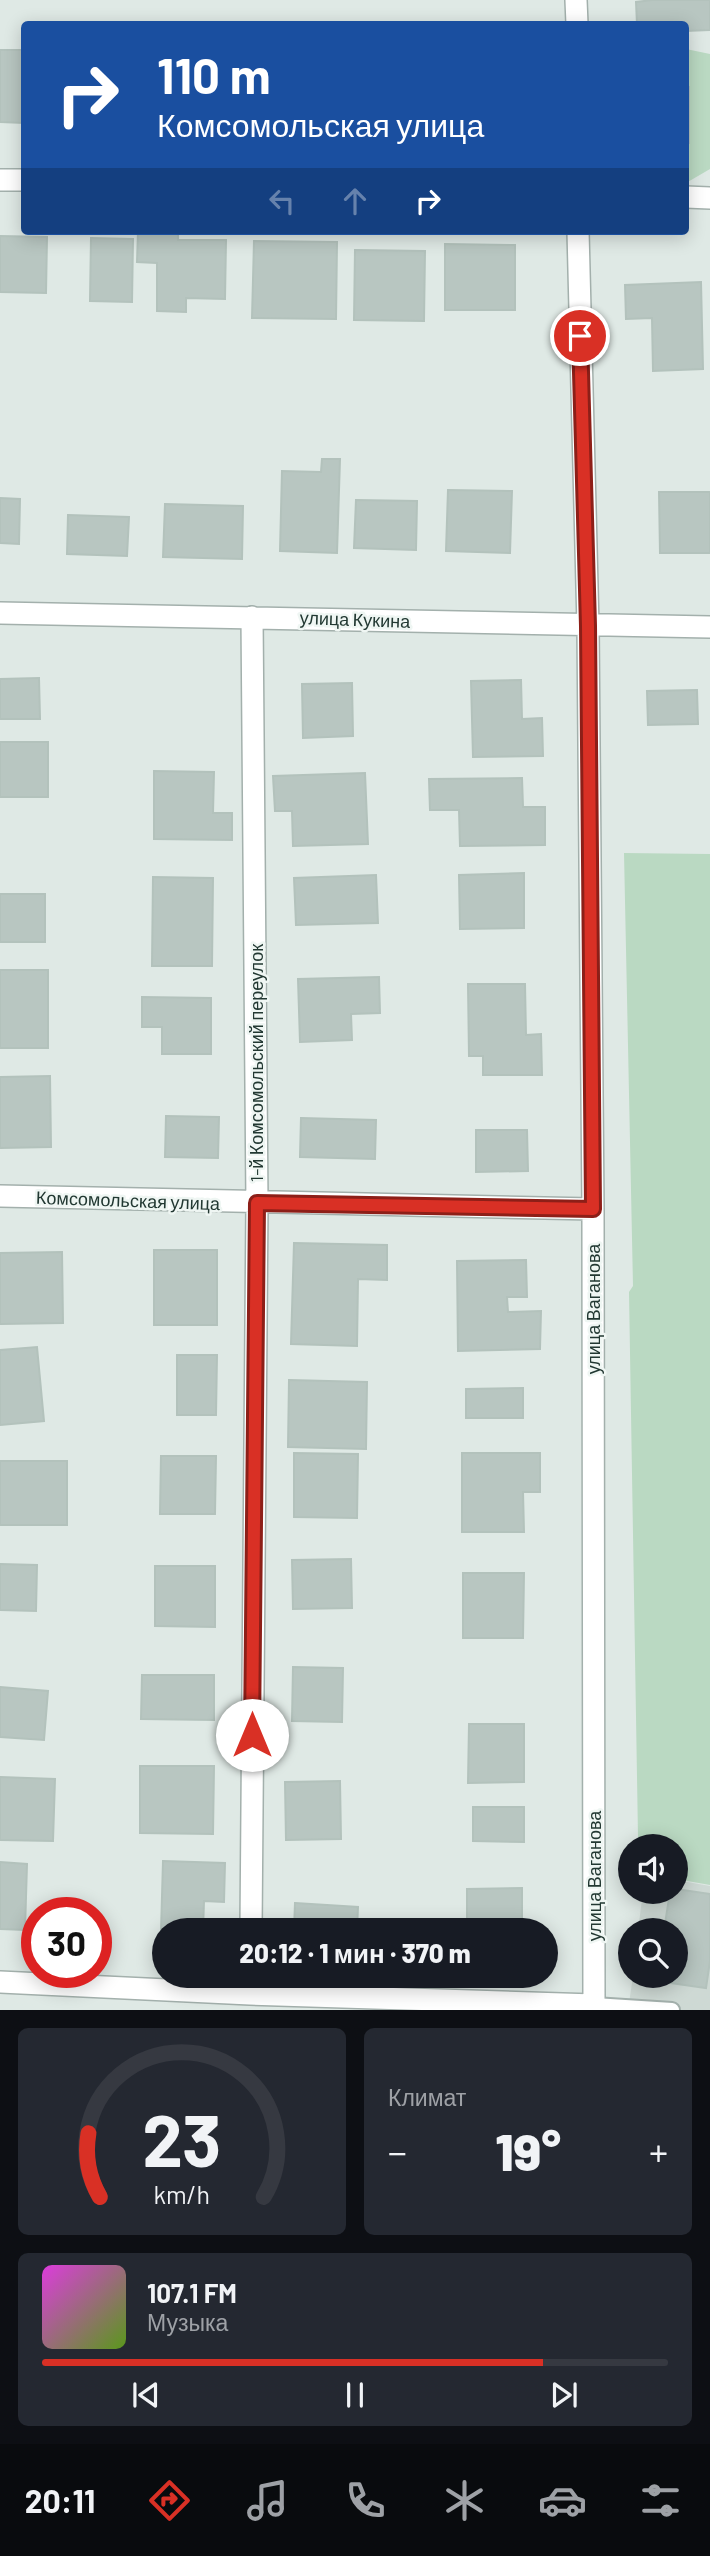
<!DOCTYPE html>
<html lang="ru">
<meta charset="utf-8">
<style>
body{margin:0;font-family:Barlow,sans-serif;background:#242831;color:#f1f3f6;height:100vh;display:flex;flex-direction:column;font-size:26px;white-space:nowrap}
*{box-sizing:border-box;margin:0}
p{font-size:23px;color:#9ea1a6}
.icon{flex:none;width:38px;height:38px;fill:none;stroke:currentColor;stroke-width:2;stroke-linecap:round;stroke-linejoin:round}
.map{position:relative;height:2010px;overflow:hidden}
.panel{display:flex;flex-direction:column;gap:18px;padding:18px;background:#0d0f14;flex:1}
.panel>*{flex:none}
.hud{position:absolute;left:21px;top:21px;width:668px;height:214px;border-radius:7px;box-shadow:0 4px 18px #0003;background:#1a4fa0;color:#fff;overflow:hidden}
.fabs{position:absolute;left:618px;top:1834px;display:grid;gap:14px}
.fabs a{display:grid;place-items:center;width:70px;height:70px;border-radius:50%;background:#171b24;box-shadow:0 4px 18px #0003;font-size:35px}
.speed{position:absolute;left:21px;top:1897px;display:flex;gap:14px;font-size:35px;font-weight:700;text-align:center}
.speed>*{display:grid;place-content:center;width:91px;height:91px;border-radius:50%;background:#171b24;box-shadow:0 4px 18px #0003;line-height:1}
.speed .limit{border:10px solid #d22;background:#fff;color:#111}
.pin{position:absolute;display:grid;place-items:center;width:60px;height:60px;color:#fff;margin:-30px;border:4px solid #fff;border-radius:50%;box-shadow:0 2px 7px #0007}
.me{position:absolute;width:77px;margin:-38px;rotate:0deg;stroke-linejoin:round;filter:drop-shadow(0 0 5px #0008)}
.turn{display:flex;align-items:center;gap:24px;height:147px;padding:0 21px;font-size:32px}
.turn .icon{width:91px;height:91px;stroke-width:2.5}
.turn b{display:block;font-size:49px;line-height:60px}
.lanes{display:flex;align-items:center;height:66px;padding:0 21px;background:#0003;justify-content:center;gap:35px;direction:ltr}
.lanes .off{opacity:.35}
.big{font-size:52px;font-weight:800;line-height:1.1}
.panel .tile{flex:1;display:flex;flex-direction:column;justify-content:center;gap:10px;min-width:0;padding:0 24px;border-radius:10px;background:#242831}
.panel .dial{align-items:center;gap:0}
.dial svg{height:182px;overflow:visible;fill:none;stroke:#363941;stroke-width:7;stroke-linecap:round;text-anchor:middle}
.dial text{fill:#f1f3f6;stroke:none}
.song{display:flex;align-items:center;gap:21px}
.cover{width:84px;height:84px;border-radius:10px;background:linear-gradient(135deg,hsl(300 70% 55%),hsl(90 70% 35%))}
.played{height:7px;border-radius:4px;background:linear-gradient(90deg,#d93025 80%,#363941 80%)}
.keys{display:flex;justify-content:space-around;direction:ltr}
.heat{display:flex;justify-content:space-between;align-items:center;font-size:38px;direction:ltr}
.panel .tiles{flex:1;display:grid;gap:18px;grid-template-columns:1fr 1fr}
.tile:last-child{grid-column:span 2}
.trip{position:absolute;left:152px;top:1918px;width:406px;height:70px;border-radius:35px;background:#171b24;box-shadow:0 4px 18px #0003;font-weight:800;line-height:70px;text-align:center}
.dock{display:flex;height:112px;justify-content:space-around;align-items:center;background:#090b0e;color:#9ea1a6}
.dock .icon{width:49px;height:49px}
.dock .active{color:#d93025}
.dock b{font-size:32px;color:#f1f3f6}
.map>svg:first-child{display:block}
</style>
<div class="map">
<svg width="710" height="2010" viewBox="0 0 710 2010">
<rect width="100%" height="100%" fill="#dfe9e5"/>
<path fill="#ced9d4" d="M676,1880L710,1886V2010H628L633,1976H676V1930H638L643,1892H676Z"/>
<path fill="#bad9c2" d="M686,49L710,54V169L686,183Z
M624,853L710,854V1885L676,1879V1846H645L638,1837L629,1292L633,1286Z"/>
<path fill="#b8c6c1" stroke="#b3c2bc" stroke-width="2" d="M652,0H710V30L686,31V24H637L636,2Z
M0,50H24V123L0,122Z
M686,87H689V143H686Z
M138,231H178V240H226L225,299L186,298V312L157,311V263L137,262Z
M0,236L47,237L46,293L0,292Z
M91,238L133,239L132,302L90,301Z
M254,241L337,242L336,319L252,318Z
M445,244L515,245V310H445Z
M355,250L425,251L424,321L354,320Z
M701,282L703,369L653,371L652,318L626,319L625,285Z
M322,459H340L337,553L280,551L282,471L321,472Z
M448,490L512,491L510,553L446,551Z
M659,492H710V553H660Z
M0,498L20,499L19,544L0,543Z
M356,500L417,501L416,550L354,548Z
M165,504L243,506L242,559L163,557Z
M68,515L129,517L127,556L67,554Z
M39,678L40,719H0V679Z
M521,680L522,719L542,718L543,756L473,757L471,681Z
M352,683L353,736L303,738L302,684Z
M697,690L698,724L648,725L647,691Z
M0,742H48V797H0Z
M154,771L214,772L213,813H232V840L154,839Z
M365,773L368,844L293,846L292,811H275L273,776Z
M522,778L523,807H545V845L460,846L459,810H430L429,779Z
M524,873V928L460,929L459,875Z
M376,875L378,923L296,925L294,878Z
M153,877L213,878L212,966H152Z
M0,894H45V942H0Z
M0,970H48V1048H0Z
M379,977L380,1013L351,1014L352,1040L300,1042L298,979Z
M468,984H525L526,1035L541,1034L542,1075H483V1056H469Z
M142,997L211,998V1054H162V1027H142Z
M50,1076L51,1147L0,1148V1077Z
M166,1116L219,1117L218,1158L165,1157Z
M301,1118L376,1120L375,1159L300,1157Z
M476,1130H527L528,1171L476,1172Z
M294,1243L387,1245V1280L358,1279L357,1346L291,1344Z
M154,1250H217V1325H154Z
M62,1252L63,1323L0,1324V1253Z
M526,1260L527,1297H507L508,1312L541,1311L540,1349L458,1351L457,1261Z
M37,1347L44,1421L0,1425V1350Z
M177,1355H217L216,1415H177Z
M289,1380L367,1382L366,1449L288,1447Z
M523,1388V1418H466V1389Z
M294,1453L358,1454L357,1518L294,1517Z
M462,1453H540V1492H523L524,1532H462Z
M161,1456H216L215,1514H160Z
M0,1461H67V1525H0Z
M351,1559L352,1608L293,1609L292,1560Z
M0,1564L37,1565L36,1611L0,1610Z
M155,1566H215V1627L155,1626Z
M463,1573H524L523,1638H463Z
M293,1667L343,1668L342,1722L292,1721Z
M142,1675H214V1720L141,1719Z
M0,1687L48,1691L44,1740L0,1737Z
M469,1724H524V1782L468,1783Z
M140,1766H214L213,1834L140,1833Z
M0,1777L55,1779L53,1841L0,1840Z
M340,1781L341,1839L286,1840L285,1782Z
M473,1807H524V1842L473,1841Z
M163,1861L225,1863L224,1902L204,1901L203,1930H164V1933L161,1932Z
M0,1862L27,1864L25,1930L0,1929Z
M522,1888V1930H467V1889Z
M676,1889L710,1894V1961L706,1988L656,1981L657,1976H676V1930H664L670,1892H676Z
M295,1903L358,1907L357,1930H294Z"/>
<g fill="none" stroke-linecap="round" stroke-linejoin="round">
<defs>
<path id="service" d="M594,2005L672,2010"/>
<path id="minor" d="M576,0L577,24
M0,180H24
M686,197L710,198
M578,231L588,626L593,1209L594,2010
M0,613L710,627
M0,1196L593,1209
M251,1930L257,1203L252,617
M0,1982L250,1994L594,2005"/>
</defs>
<use href="#service" stroke="#a3b0ac" stroke-width="18"/>
<use href="#minor" stroke="#a3b0ac" stroke-width="24"/>
<use href="#service" stroke="#fff" stroke-width="14"/>
<use href="#minor" stroke="#fff" stroke-width="21"/>
</g>
<g fill="none" stroke-linecap="round" stroke-linejoin="round">
<defs>
<path id="route" d="M252,1735L257,1203L593,1209L588,626L580,336"/>
</defs>
<use href="#route" stroke="#8d1f18" stroke-width="18"/>
<use href="#route" stroke="#d93025" stroke-width="12"/>
</g>
<g text-anchor="middle" dominant-baseline="central" stroke-width="5" stroke-linejoin="round" paint-order="stroke">
<g font-size="18" fill="#223832" stroke="#eff6f3">
<text transform="translate(355 619) rotate(2)">улица Кукина</text>
<text transform="translate(256 1063) rotate(-90)">1-й Комсомольский переулок</text>
<text transform="translate(128 1200) rotate(2)">Комсомольская улица</text>
<text transform="translate(593 1309) rotate(-90)">улица Ваганова</text>
<text transform="translate(594 1876) rotate(-90)">улица Ваганова</text>
</g>
</g>
</svg>
<div class="fabs">
<a><svg class="icon" aria-label="sound" viewBox="0 0 24 24"><path d="M4 9h4l5-4v14l-5-4H4zM17 9q2 3 0 6"/></svg></a>
<a><svg class="icon" aria-label="search" viewBox="0 0 24 24"><circle cx="10" cy="10" r="6"/><path d="M15 15l6 6"/></svg></a>
</div>
<div class="speed"><div class="limit">30</div></div>
<div class="pin" style="left:580px;top:336px;background:#d93025"><svg class="icon" aria-label="arrive" viewBox="0 0 24 24"><path d="M6 21V4h12l-3 4 3 4H6"/></svg></div>
<svg class="me" style="left:252px;top:1735px" viewBox="-20 -20 40 40"><circle r="19" fill="#fff"/><path d="M0-13L10 11 0 6-10 11z" fill="#d93025"/></svg>
<div class="trip">20:12 · 1 мин · 370 m</div>
<div class="hud">
<div class="turn"><svg class="icon" aria-label="right" viewBox="0 0 24 24"><path d="M7 20v-9h11M14 6l5 5-5 5"/></svg><div><b>110 m</b>Комсомольская улица</div></div>
<div class="lanes"><svg class="icon off" aria-label="left" viewBox="0 0 24 24"><path d="M17 20v-9H6M10 6l-5 5 5 5"/></svg><svg class="icon off" aria-label="ahead" viewBox="0 0 24 24"><path d="M12 20V5M6 11l6-6 6 6"/></svg><svg class="icon" aria-label="right" viewBox="0 0 24 24"><path d="M7 20v-9h11M14 6l5 5-5 5"/></svg></div>
</div>
</div>
<section class="panel">
<div class="tiles">
<div class="tile dial"><svg viewBox="0 0 100 80">
<path d="M14 69A42 42 0 1 1 86 69"/>
<path d="M14 69A42 42 0 0 1 9 41" stroke="#d93025"/>
<text x="50" y="56" font-size="32" font-weight="700">23</text>
<text x="50" y="72" font-size="11">km/h</text>
</svg></div>
<div class="tile"><p>Климат</p>
<div class="heat"><a>−</a><b class="big">19°</b><a>+</a></div>
</div>
<div class="tile">
<div class="song"><i class="cover"></i><div><b>107.1 FM</b><p>Музыка</p></div></div>
<div class="played"></div>
<div class="keys"><svg class="icon" aria-label="previous" viewBox="0 0 24 24"><path d="M18 5L8 12l10 7zM5 5v14"/></svg><svg class="icon" aria-label="pause" viewBox="0 0 24 24"><path d="M8 5v14M16 5v14"/></svg><svg class="icon" aria-label="next" viewBox="0 0 24 24"><path d="M6 5l10 7-10 7zM19 5v14"/></svg></div>
</div>
</div>
</section>
<nav class="dock">
<b>20:11</b>
<svg class="icon active" aria-label="directions" viewBox="0 0 24 24"><path d="M12 3l9 9-9 9-9-9zM9 14v-3h6M13 9l2 2-2 2"/></svg>
<svg class="icon" aria-label="music" viewBox="0 0 24 24"><path d="M9 18V5l10-2v13"/><circle cx="6" cy="18" r="3"/><circle cx="16" cy="16" r="3"/></svg>
<svg class="icon" aria-label="phone" viewBox="0 0 24 24"><path d="M5 4h4l2 5-3 2q2 4 5 5l2-3 5 2v4C11 20 4 13 5 4z"/></svg>
<svg class="icon" aria-label="climate" viewBox="0 0 24 24"><path d="M12 3v18M4 7l16 10M4 17L20 7"/></svg>
<svg class="icon" aria-label="car" viewBox="0 0 24 24"><path d="M5 17H2v-5l4-1 3-4h7l3 4 3 1v5h-3M9 17h6M6 11h13"/><circle cx="7" cy="17" r="2"/><circle cx="17" cy="17" r="2"/></svg>
<svg class="icon" aria-label="filters" viewBox="0 0 24 24"><path d="M4 7h16M4 17h16"/><circle cx="9" cy="7" r="2"/><circle cx="15" cy="17" r="2"/></svg>
</nav>
